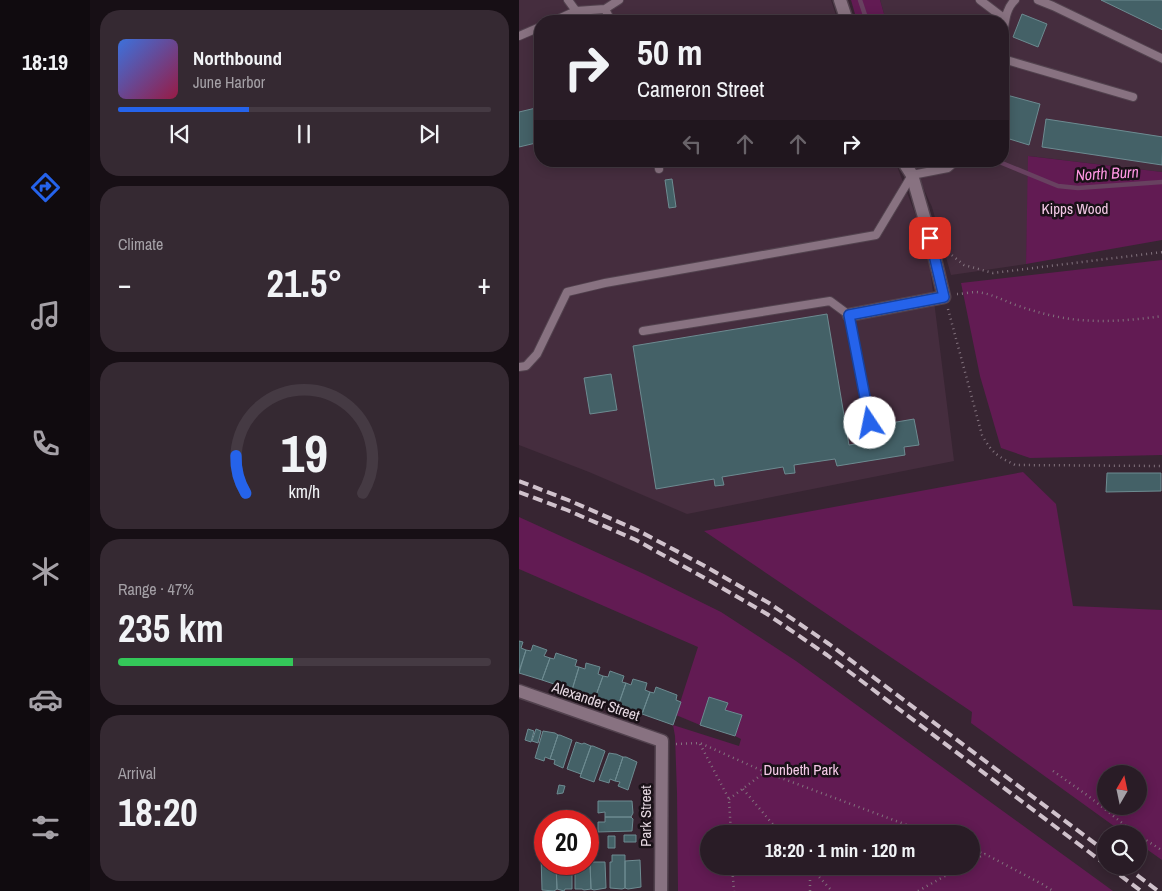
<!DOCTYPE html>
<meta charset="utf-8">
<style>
body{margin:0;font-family:"Archivo Narrow",sans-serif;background:#352932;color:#f1f3f6;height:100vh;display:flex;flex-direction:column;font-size:19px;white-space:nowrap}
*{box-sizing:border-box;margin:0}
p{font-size:16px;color:#a5a1a7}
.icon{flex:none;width:28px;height:28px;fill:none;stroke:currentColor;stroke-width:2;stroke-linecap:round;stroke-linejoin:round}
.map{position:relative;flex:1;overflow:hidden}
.drawer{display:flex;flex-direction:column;gap:10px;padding:10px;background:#170f15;width:429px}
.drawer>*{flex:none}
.hud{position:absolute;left:15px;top:15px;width:475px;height:152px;border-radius:20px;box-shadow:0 2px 12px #0003,0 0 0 1px #453a43;background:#291c26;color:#f1f3f6;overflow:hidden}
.needle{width:32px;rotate:9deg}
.buttons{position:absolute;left:578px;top:765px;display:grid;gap:10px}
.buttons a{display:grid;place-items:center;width:50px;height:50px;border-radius:50%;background:#291c26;box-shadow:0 2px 12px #0003,0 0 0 1px #453a43;font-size:25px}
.speed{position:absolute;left:15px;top:810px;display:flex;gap:10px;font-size:25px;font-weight:700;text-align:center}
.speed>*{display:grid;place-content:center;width:65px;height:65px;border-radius:50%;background:#291c26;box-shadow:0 2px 12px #0003,0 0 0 1px #453a43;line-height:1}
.speed .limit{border:8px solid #d22;background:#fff;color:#111}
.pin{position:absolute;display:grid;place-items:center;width:42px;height:42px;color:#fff;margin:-21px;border-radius:10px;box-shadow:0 2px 8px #0006}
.me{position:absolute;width:55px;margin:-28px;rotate:349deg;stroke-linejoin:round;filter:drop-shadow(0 0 4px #0008)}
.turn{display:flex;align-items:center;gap:18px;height:105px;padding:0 20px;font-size:22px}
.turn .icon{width:65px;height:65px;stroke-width:2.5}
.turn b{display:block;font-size:35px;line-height:42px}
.lanes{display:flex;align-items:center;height:48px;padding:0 20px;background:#0003;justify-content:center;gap:25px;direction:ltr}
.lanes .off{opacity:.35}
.big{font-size:38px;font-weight:800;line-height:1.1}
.drawer .card{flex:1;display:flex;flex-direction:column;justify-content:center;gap:8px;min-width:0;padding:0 18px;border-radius:20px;background:#352932}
.drawer .dial{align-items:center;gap:0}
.dial svg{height:130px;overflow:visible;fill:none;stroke:#453a43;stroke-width:7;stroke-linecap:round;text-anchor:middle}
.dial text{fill:#f1f3f6;stroke:none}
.song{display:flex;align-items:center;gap:15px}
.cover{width:60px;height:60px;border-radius:8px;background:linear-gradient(135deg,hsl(220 70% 55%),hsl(340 70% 35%))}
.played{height:5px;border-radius:2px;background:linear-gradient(90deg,#2563eb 35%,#453a43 35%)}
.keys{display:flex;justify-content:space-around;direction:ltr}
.heat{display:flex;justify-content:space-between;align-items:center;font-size:28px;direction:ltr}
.charge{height:8px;border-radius:4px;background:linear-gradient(90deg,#34c759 47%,#453a43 0)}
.trip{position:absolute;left:181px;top:825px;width:280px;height:50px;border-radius:25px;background:#291c26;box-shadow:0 2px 12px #0003,0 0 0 1px #453a43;font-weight:800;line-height:50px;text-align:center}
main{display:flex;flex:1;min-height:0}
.dock{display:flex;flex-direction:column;width:90px;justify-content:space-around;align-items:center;background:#100b0f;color:#a5a1a7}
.dock .icon{width:35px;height:35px}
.dock .active{color:#2563eb}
.dock b{font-size:22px;color:#f1f3f6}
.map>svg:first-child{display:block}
</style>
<main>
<nav class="dock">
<b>18:19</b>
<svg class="icon active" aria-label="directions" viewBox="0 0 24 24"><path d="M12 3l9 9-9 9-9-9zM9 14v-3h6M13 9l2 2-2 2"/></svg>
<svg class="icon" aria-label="music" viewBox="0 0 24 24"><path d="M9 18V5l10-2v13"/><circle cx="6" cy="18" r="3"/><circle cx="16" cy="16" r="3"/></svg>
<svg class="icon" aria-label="phone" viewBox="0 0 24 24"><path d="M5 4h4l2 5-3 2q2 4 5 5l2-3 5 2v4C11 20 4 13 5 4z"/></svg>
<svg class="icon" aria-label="climate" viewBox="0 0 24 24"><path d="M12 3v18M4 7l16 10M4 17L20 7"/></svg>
<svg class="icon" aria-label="car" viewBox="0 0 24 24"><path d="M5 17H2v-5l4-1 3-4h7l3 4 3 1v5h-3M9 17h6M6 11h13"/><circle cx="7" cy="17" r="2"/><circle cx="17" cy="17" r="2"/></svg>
<svg class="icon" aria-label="filters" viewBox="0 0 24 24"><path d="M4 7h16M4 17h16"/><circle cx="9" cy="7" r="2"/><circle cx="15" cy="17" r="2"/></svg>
</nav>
<section class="drawer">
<div class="card">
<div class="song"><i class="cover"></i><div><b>Northbound</b><p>June Harbor</p></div></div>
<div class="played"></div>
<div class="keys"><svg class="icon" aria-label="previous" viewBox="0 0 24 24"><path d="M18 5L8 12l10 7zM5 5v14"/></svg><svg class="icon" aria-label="pause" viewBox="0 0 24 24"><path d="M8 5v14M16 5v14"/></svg><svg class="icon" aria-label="next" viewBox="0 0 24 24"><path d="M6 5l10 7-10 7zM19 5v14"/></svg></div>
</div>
<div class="card"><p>Climate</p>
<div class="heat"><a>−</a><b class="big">21.5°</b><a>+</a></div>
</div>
<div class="card dial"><svg viewBox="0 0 100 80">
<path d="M14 69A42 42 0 1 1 86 69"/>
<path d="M14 69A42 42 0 0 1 8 46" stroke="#2563eb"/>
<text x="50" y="56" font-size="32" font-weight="700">19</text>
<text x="50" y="72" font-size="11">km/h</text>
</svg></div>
<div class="card"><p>Range · 47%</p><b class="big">235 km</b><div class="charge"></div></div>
<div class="card"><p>Arrival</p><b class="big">18:20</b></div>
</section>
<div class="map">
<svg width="644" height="891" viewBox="0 0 644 891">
<rect width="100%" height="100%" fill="#372532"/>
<path fill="#452d3e" d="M0,0H312L319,21H21V161H376L408,245L435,461L168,514L70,472L0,445Z
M361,0H643V172L510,156L507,264L432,275L413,207L392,161H484V21H367Z"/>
<path fill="#621b53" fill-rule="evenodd" d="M332,0H361L367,21H338Z
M509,156L643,172V240L507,264Z
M644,260L643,455L511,458L482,448L461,376L442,283Z
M504,472L537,504L554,606L643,610V860L619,843V834H606L452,723L453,712L185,531ZM586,774H619V806H586Z
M0,517L125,574L202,612L277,661L594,891H159L158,793L156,736L154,725L220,746L222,739L216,736L223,715L206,710L208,703L190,697L181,725L157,715L179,647L0,569ZM190,834H452V866H190Z"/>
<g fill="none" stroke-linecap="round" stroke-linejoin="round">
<path stroke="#684160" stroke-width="4.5" d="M341,0L348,21
M478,161L539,186L559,188L644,182"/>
</g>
<path fill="#446167" stroke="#6d8b91" d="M582,0H642L644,1V30Z
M503,14L528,24L519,47L494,37Z
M484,94L521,104L510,145L484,137Z
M21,107V142L0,147V112Z
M527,119L644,137L643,165L523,147Z
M153,179L157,207L150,208L146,180Z
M308,314L330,445L356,441L354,426L395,419L400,445L385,447L386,455L318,466L316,459L275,465L276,473L266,474L264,467L203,477L205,485L196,486L195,479L137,489L114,346Z
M92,374L98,410L71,414L65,378Z
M588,473H642V491L587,492Z
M0,641L4,642L2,648L7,650L0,671Z
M14,645L28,650L25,656L31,658L23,680L0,673L7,650L12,651Z
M37,653L58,660L56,666L60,667L53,690L23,680L31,658L35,659Z
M67,663L81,667L79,674L84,676L76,698L53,690L60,667L66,669Z
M91,671L105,676L103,682L107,683L99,706L76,698L84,676L89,677Z
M114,679L128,683L126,690L131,692L123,714L99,706L107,683L112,685Z
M137,687L158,695L157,700L162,702L154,725L123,714L131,692L135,693Z
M190,697L209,703L206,710L223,715L216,736L181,725Z
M9,729L15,731L12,742L6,740Z
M17,729L22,731L19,743L13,741Z
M24,731L36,733L39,735L31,759L26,757L25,761L16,758Z
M39,735H41L53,740L44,768L35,764L36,760L31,759Z
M57,742L63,744L65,743L72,746L62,774L48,769Z
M72,746H74L86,751L75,782L61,777Z
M90,753L96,754H97L104,757L96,781L91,779L90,783L80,780Z
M104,757H107L118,762L109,790L99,786L101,782L96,781Z
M40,785L46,786L44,793L38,794Z
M79,801H113L114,813L112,817H86V812L79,813Z
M86,817H112L114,819L113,831L79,832V822H86Z
M105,835H117V842H105Z
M89,836H96V848H89Z
M22,855H26V864H37L38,889L35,891L23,890Z
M93,855H106V888L103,889L91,888V862H93Z
M121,860L122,887L109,889L106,888V861Z
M69,862H71L72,889L65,890L63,889H56V864H69Z
M71,862H86L87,888L75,890L72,889Z
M37,864H53V889H46L45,891L38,889Z"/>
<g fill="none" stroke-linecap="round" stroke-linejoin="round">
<defs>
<path id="lane" d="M461,0L486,19
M519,0L534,6L644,59
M86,9L92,21
M57,11L86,9L100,0
M35,21L57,11L49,0
M484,35C486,23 486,9 496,0
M0,36L21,27
M484,59L614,97
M139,161L140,169
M124,331L311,301L330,315L351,423
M0,367L7,366L18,354L48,292L86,283L357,235L393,175L429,168L437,161"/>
<path id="street" d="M321,0L328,21
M330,315L425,297L411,238L393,175L384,161
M0,691L143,741L142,891"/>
</defs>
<use href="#lane" stroke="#52424e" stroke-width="10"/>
<use href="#street" stroke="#52424e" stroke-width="15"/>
<path stroke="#83737e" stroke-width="2.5" stroke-dasharray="1 4" stroke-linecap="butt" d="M429,252L445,265L474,273L644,252
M438,294C444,294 451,292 457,292C470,293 482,299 494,304C508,309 521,313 535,316C570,324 608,321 644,316
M429,309L463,435C473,453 478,456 496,465L644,466
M157,744L181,743L246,772L412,834
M181,744L210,799L212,834
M534,771L568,795L617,834
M224,789L262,834
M210,799L246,772
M619,835L644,851
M452,849L465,854
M452,861L466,854L523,884L534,891
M213,866L215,891
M290,866L313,891
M291,891V868
M399,891L444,866"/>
<use href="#lane" stroke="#887281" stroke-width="8"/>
<use href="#street" stroke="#887281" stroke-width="12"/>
<path stroke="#d0c2cc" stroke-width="4" stroke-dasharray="10 5" stroke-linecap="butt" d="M0,481L49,500L118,530L184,565L250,603L310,644L586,851
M0,492L48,510L117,540L182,576L248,614L308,655L586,864
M589,866L622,891
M606,866L639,891"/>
</g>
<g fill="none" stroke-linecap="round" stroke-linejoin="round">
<defs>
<path id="route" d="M351,423L330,315L425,297L411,238"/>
</defs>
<use href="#route" stroke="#184099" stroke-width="12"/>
<use href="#route" stroke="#2563eb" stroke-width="9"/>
</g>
<g text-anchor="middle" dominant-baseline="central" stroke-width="5" stroke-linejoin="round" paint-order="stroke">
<g font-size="15" fill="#f5cae7" stroke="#191117">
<text x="556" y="208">Kipps Wood</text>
<text x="282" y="769">Dunbeth Park</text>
</g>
<g font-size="15" fill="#e5d8e1" stroke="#191117">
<text transform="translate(77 701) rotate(19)">Alexander Street</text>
<text transform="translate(126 816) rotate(-90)">Park Street</text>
</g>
<g font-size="16" font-style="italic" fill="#ff97e3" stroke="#191117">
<text transform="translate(588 173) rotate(-3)">North Burn</text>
</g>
</g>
</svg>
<div class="buttons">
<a><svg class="needle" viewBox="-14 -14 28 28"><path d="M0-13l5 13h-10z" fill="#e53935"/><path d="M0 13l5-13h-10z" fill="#a5a1a7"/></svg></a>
<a><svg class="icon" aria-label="search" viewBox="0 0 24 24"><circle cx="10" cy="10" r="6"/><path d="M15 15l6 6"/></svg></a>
</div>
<div class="speed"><div class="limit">20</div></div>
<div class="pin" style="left:411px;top:238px;background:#d93025"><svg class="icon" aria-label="arrive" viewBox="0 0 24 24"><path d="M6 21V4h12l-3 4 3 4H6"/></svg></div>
<svg class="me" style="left:351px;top:423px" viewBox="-20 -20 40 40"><circle r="19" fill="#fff"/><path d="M0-13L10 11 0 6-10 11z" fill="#2563eb"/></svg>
<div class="trip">18:20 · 1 min · 120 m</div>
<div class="hud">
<div class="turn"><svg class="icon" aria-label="right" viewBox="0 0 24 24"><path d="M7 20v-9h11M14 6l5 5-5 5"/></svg><div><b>50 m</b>Cameron Street</div></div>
<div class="lanes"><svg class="icon off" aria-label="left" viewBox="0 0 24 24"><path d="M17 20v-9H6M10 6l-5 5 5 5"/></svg><svg class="icon off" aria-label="ahead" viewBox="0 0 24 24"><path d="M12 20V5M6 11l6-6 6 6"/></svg><svg class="icon off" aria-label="ahead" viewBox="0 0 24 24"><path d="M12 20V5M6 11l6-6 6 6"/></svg><svg class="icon" aria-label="right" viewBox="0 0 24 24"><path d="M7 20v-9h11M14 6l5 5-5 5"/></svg></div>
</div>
</div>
</main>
